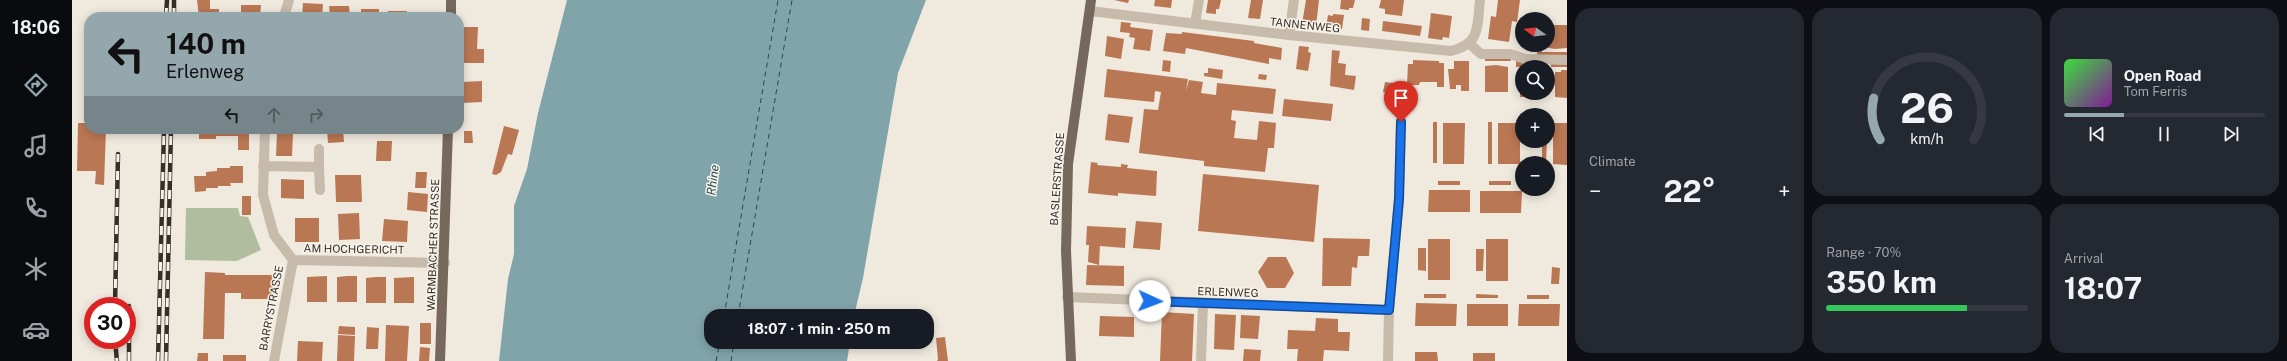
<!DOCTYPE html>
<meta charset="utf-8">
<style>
body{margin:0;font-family:"Public Sans",sans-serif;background:#242831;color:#f1f3f6;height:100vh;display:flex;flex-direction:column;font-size:15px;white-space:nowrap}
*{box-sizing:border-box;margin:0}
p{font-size:13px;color:#9ea1a6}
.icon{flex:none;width:22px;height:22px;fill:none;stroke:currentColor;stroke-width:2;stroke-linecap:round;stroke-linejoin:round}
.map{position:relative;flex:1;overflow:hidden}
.sheet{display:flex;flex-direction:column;gap:8px;padding:8px;background:#0d0f14;width:720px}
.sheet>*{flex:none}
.guide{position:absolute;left:12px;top:12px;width:380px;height:122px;border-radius:16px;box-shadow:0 2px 10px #0003;background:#94a7ad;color:#111;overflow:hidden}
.needle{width:26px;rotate:285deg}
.controls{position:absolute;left:1443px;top:12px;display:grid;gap:8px}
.controls a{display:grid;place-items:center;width:40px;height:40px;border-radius:50%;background:#171b24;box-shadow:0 2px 10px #0003;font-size:20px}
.speed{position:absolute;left:12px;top:297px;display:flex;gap:8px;font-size:20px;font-weight:700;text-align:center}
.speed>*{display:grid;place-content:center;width:52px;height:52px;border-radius:50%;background:#171b24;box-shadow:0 2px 10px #0003;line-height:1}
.speed .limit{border:6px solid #d22;background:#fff;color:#111}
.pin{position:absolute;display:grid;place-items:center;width:34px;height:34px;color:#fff;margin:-41px -17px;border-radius:50% 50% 50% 0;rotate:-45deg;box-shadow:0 0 4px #0007}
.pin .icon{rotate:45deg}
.me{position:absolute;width:44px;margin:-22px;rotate:92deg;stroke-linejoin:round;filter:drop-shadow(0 0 3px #0008)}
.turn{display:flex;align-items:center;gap:14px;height:84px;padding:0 16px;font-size:18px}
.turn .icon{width:52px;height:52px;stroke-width:2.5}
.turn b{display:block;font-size:28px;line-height:34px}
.lanes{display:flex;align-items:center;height:38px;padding:0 16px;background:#0003;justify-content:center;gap:20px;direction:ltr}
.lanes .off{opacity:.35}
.big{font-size:30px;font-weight:700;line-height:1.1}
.sheet .tile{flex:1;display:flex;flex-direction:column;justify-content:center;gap:6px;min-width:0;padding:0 14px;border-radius:16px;background:#242831}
.sheet .dial{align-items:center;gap:0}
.dial svg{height:104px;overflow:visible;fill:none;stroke:#363941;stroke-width:7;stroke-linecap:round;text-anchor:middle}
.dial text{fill:#f1f3f6;stroke:none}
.song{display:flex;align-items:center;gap:12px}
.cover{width:48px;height:48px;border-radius:6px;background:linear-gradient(135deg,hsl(120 70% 55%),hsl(290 70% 35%))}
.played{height:4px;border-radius:2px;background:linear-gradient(90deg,#94a7ad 30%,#363941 30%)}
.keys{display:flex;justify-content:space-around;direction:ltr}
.heat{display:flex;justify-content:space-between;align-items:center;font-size:22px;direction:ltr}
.charge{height:6px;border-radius:3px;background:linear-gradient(90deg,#34c759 70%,#363941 0)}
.sheet .tiles{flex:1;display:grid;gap:8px;grid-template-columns:repeat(3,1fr)}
.tile:first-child{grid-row:span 2}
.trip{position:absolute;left:632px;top:309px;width:230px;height:40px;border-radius:16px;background:#171b24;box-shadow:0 2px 10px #0003;font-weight:700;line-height:40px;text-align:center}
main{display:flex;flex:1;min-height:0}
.menu{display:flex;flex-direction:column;width:72px;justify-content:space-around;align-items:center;background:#090b0e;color:#9ea1a6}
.menu .icon{width:28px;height:28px}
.menu .current{color:#94a7ad}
.menu b{font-size:18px;color:#f1f3f6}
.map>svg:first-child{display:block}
</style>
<main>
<nav class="menu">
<b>18:06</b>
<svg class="icon current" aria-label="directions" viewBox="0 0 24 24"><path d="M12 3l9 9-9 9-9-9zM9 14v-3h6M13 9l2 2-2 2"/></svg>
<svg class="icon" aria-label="music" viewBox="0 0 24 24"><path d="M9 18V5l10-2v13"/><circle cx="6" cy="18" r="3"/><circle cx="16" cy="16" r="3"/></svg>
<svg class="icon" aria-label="phone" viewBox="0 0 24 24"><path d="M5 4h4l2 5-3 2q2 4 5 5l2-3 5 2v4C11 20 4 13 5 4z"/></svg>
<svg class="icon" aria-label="climate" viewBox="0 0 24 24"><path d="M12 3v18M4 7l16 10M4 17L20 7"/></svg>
<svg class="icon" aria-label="car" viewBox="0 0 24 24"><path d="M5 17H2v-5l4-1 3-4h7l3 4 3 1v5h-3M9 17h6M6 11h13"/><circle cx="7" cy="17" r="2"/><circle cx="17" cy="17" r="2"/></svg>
</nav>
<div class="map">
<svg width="1495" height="361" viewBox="0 0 1495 361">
<rect width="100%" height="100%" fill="#f0e9de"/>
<path fill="#b0be9f" d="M114,208H166L168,216L176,217L189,250L165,261L113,260Z"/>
<path fill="#80a4aa" d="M495,0H854L826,73L791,278L782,316H639V342H778L775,361H427L436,279L442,254V206L455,169L466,113Z"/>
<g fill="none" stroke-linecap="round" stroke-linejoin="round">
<path stroke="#234a53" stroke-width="1" stroke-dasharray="5 4" stroke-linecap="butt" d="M652,316L706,0
M666,316L720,0
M644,361L648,342
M659,361L662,342"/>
</g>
<path fill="#ba7753" d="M125,0H138V9H147V17H127Z
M1042,0H1057L1056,3Z
M1083,0H1100L1099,8L1082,6Z
M1136,0H1149L1147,9H1144V14L1134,13Z
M1179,0H1191L1188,19L1176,18Z
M1234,0H1247L1244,26L1230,24Z
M1269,0H1283L1281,8H1277V10L1268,9Z
M1309,0H1332L1330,16L1313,14V9L1307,8Z
M1426,0H1448L1445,22L1440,21L1437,42L1416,39L1419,16L1424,17Z
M231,3L251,4L250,17H230Z
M169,5H189L188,17H169Z
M257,6H277L278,17H258Z
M289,9H307V17H289Z
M316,11H335V17H316Z
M1359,13L1380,16L1377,38L1371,37L1370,40L1356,38Z
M1261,14L1272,15L1270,29L1254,27L1256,15L1261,16Z
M1290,18L1298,19L1297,31L1289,30Z
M1311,21L1350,26L1348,36L1310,31Z
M1049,22L1059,23L1058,27L1081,30L1078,51L1061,49L1063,38L1057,37L1058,33L1048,32Z
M1476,25H1495V48L1483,49L1472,47V45H1476Z
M391,27H406L405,49H412V63H390Z
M1110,32L1182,41V43L1210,48L1209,60L1197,58V64L1114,48L1113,54L1091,51L1094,33L1110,34Z
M1035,36L1052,39L1049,59L1033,56Z
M1227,46L1237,47L1236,52L1239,53L1236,71L1224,69Z
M1464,47H1470V52H1495V58H1466Z
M1260,50L1268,51L1266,63L1274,64L1273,75L1284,76L1282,90L1258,86Z
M1413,56H1438L1439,61H1413Z
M1091,60L1099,61L1098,72L1090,71Z
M1341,60L1367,61V63H1372V87H1365V82H1348L1347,85H1335L1336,64H1341Z
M1382,61H1397V91H1389V85H1384V89H1378L1376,69H1382Z
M1444,61H1473V67H1444Z
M1479,61H1495V67H1479Z
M1424,65L1436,67V92H1413V66Z
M1136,68L1151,70L1150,79L1132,76V73H1136Z
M1035,69L1116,79L1114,91L1117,80L1131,82L1129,93L1144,95L1145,83L1204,89L1201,114L1160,110L1159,120L1164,121L1162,138L1185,140L1187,121L1204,123L1202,148H1196L1193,172L1132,166V161L1067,153L1072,109L1086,110L1089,92L1083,91L1082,102L1032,97Z
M1489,70H1495V98L1483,97V72H1489Z
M1448,72H1450V93H1470V97H1448Z
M1187,74L1195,75L1194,80L1186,79Z
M410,81V102L391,103V82Z
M1313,82L1321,83L1319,93L1311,92Z
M1212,99L1261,104L1259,121L1210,116Z
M1036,114L1061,117L1057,143L1033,140Z
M1361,122H1365V163H1361Z
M1416,122H1420V164H1416Z
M6,123H17V129H34L32,185L23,184L24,171H5Z
M1371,123H1393L1392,164H1371Z
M1426,123H1448V164H1426Z
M1481,123H1495V165L1481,164Z
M432,126L447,130L440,155L436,154L429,172L424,175L420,174Z
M127,129H177V150H166V136H144V139H127Z
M255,129H271L272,142L256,143Z
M392,131H400L401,143H392Z
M205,132L221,133L220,156H204Z
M305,141H320L319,161H304Z
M1470,141H1475L1474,163H1470Z
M1019,162L1026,163L1025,165L1049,167V164L1056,165L1055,168L1085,171L1084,196L1046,193V196L1016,193Z
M158,166H171V183H158L159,186H146V188H134V191L123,192L122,176H134V172L145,171V168H158Z
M344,172H355L354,188H343Z
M1131,174L1247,185L1242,242L1126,231Z
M263,175H289L290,202H264Z
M209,179L232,180V199L209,198Z
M1366,181H1388V185H1366Z
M1417,181H1439V185H1417Z
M1357,190H1398V212H1356Z
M1408,191H1450L1449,213H1408Z
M336,192L356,194L355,212L335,210Z
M170,196H179V215H170Z
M287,213L288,239L267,240L266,214Z
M223,218H247V242H223Z
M312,219L336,221L335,242L310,241Z
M1064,221L1090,223L1088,250L1061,248Z
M1015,226L1054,228L1053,248L1028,246L1027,265L1016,262L1017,245H1014Z
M1251,238L1298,239L1297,256H1286L1285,268L1280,267L1279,286H1250Z
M1356,239H1378V280H1356Z
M1414,239H1436V281H1414Z
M1346,248H1354V271L1346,270Z
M1404,249H1412L1411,271H1404Z
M1196,257H1214L1222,273L1213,288H1195L1186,272Z
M1015,265L1052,266V286L1014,285Z
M1480,267L1488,268L1487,284H1479Z
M133,272L153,273V275H201V299H169V293H153L152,339H131Z
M255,276V302H235V277Z
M275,276H285V302H265V277Z
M304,277H314V303H294V278Z
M342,277V303H322V278Z
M1352,294H1374V298H1352Z
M1404,294L1426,295V298H1404Z
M1455,295H1477V299H1455Z
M1344,303L1385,304L1384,326H1343Z
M1395,304H1436V326H1395Z
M1447,304H1488L1487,326H1446Z
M1090,312L1122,314L1120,361H1088Z
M1143,314L1164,315L1162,350L1142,349Z
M1169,315L1188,316L1186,339L1168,338Z
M1028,316L1062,317V337L1027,336Z
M1244,318L1266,319V332H1278L1277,351L1252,350L1251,361H1225L1226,349H1215L1216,330L1243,331Z
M348,323H359V344H348Z
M314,325L337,326L335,361H313Z
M267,326L283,327V335L266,334Z
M295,327L307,328L306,349H294Z
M266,335L283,336L282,361H265Z
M873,337L876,361H865L866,359L864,338Z
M226,341L251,342L250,361H225Z
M348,347L358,348L357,361H347Z
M1172,349L1189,350L1188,361H1171Z
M1343,352H1365L1366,361H1343Z
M126,353H136V361H125Z
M1401,353H1423V361H1401Z
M151,355H174V361H151Z"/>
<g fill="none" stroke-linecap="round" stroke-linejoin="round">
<path stroke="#c7bbab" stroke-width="10" d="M1018,11L1217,35L1379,51C1409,44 1405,26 1408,0
M212,17L217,0
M1123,24L1127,0
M1217,35L1222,0
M1398,44L1409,54H1438L1453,59L1495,60
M193,129L191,195L202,235L221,260L373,263
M191,166L247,167V149
M247,167L248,190
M995,297L1317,310
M202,361L221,260
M1129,361L1131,303
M1316,361L1317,310L1327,199L1329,122"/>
<path stroke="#76685c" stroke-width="10" d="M379,17V0
M368,361L376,129
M999,361L994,251L996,164L1019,0"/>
<defs>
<path id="rail" d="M94,17L95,0
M102,17V0
M43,306L46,154
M43,340L45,361
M57,361V306
M86,361L92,129
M94,361L99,129"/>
</defs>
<use href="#rail" stroke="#352f2a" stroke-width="4.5"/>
<use href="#rail" stroke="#f8f3ea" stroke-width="3" stroke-dasharray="9" stroke-linecap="butt"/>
</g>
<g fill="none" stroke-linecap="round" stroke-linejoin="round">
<defs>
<path id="route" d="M1078,301L1317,310L1327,199L1329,122"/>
</defs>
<use href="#route" stroke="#114b97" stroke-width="10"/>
<use href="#route" stroke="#1a73e8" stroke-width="7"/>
</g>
<g text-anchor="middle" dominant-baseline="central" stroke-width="3" stroke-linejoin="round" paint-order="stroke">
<g font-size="11" fill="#352f2a" stroke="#f8f3ea">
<text transform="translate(1233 25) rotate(6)">TANNENWEG</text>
<text transform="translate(985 179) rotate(-86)">BASLERSTRASSE</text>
<text transform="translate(361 245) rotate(-88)">WARMBACHER STRASSE</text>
<text transform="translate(282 249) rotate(1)">AM HOCHGERICHT</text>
<text transform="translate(1156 292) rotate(2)">ERLENWEG</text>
<text transform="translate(199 308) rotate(-79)">BARRYSTRASSE</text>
</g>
<g font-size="12" font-style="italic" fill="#234a53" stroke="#f8f3ea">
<text transform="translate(641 180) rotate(-83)">Rhine</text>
</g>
</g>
</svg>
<div class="controls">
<a><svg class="needle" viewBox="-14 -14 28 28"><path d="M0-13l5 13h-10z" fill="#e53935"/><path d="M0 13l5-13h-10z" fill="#9ea1a6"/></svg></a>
<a><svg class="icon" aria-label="search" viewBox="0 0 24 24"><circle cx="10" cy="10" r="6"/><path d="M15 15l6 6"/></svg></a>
<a>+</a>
<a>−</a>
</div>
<div class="speed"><div class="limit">30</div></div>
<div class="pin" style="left:1329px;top:122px;background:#d93025"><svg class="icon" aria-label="arrive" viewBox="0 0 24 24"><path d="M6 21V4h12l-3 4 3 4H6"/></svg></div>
<svg class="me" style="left:1078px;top:301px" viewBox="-20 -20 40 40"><circle r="19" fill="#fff"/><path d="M0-13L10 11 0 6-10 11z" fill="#1a73e8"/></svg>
<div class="trip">18:07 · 1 min · 250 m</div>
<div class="guide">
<div class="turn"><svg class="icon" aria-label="left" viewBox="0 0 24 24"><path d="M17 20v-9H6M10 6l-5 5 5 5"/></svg><div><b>140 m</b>Erlenweg</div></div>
<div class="lanes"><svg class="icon" aria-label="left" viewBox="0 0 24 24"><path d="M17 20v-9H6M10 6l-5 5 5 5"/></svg><svg class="icon off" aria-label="ahead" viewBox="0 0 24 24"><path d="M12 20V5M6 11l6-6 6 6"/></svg><svg class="icon off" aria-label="right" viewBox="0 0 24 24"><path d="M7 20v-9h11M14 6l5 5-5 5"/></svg></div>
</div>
</div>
<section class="sheet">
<div class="tiles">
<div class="tile"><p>Climate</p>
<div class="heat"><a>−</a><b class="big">22°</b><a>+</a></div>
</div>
<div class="tile dial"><svg viewBox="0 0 100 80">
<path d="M14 69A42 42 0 1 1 86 69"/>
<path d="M14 69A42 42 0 0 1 9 37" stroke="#94a7ad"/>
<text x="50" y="56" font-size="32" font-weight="700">26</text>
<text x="50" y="72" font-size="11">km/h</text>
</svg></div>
<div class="tile">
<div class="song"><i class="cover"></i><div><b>Open Road</b><p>Tom Ferris</p></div></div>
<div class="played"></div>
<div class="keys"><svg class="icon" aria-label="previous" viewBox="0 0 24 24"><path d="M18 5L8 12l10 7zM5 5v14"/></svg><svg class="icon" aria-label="pause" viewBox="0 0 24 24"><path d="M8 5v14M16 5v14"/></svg><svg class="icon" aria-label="next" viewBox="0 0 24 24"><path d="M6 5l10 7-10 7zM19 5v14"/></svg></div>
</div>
<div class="tile"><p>Range · 70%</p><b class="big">350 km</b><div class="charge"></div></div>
<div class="tile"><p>Arrival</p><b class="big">18:07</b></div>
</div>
</section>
</main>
